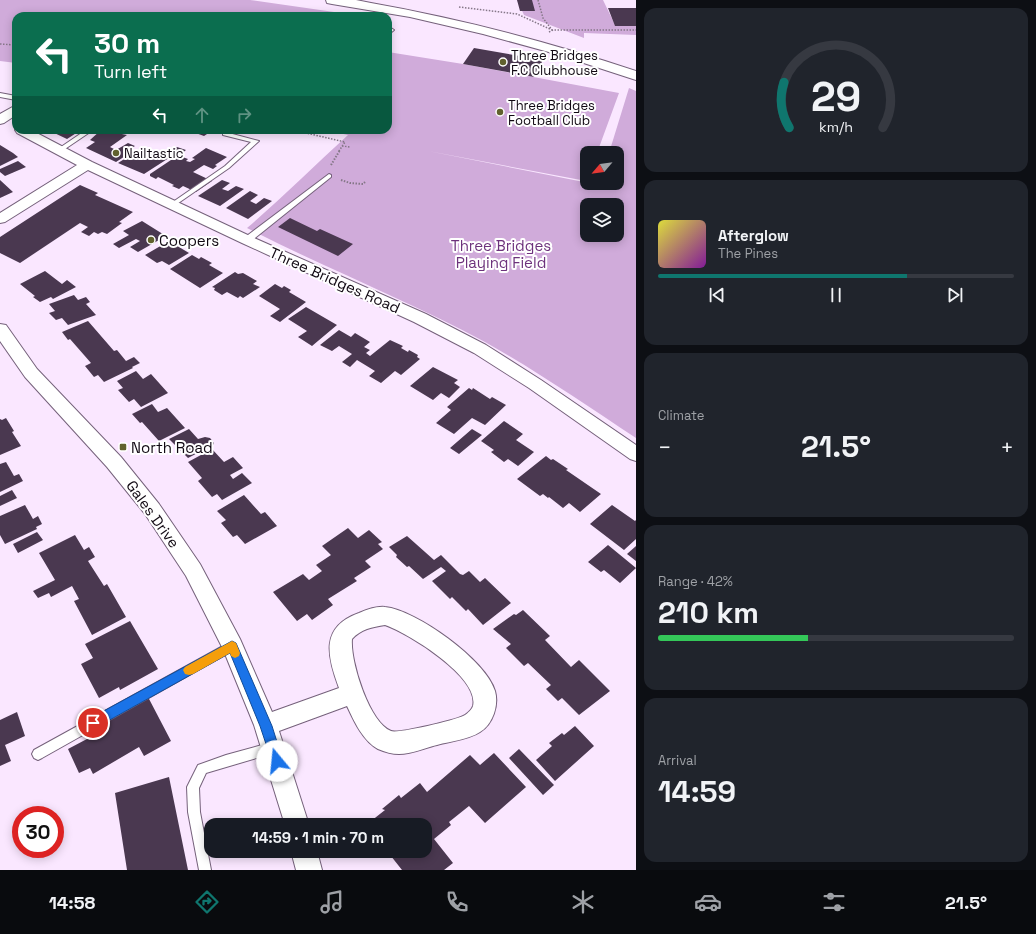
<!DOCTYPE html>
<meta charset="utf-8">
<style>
body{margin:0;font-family:"Space Grotesk",sans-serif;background:#20242c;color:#f1f3f6;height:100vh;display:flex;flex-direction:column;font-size:15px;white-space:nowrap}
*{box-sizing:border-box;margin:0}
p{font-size:13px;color:#9ea1a6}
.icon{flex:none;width:22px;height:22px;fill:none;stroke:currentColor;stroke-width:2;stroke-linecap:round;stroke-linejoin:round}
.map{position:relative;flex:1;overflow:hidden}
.side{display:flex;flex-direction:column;gap:8px;padding:8px;background:#0d0f14;width:400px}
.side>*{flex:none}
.top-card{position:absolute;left:12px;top:12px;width:380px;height:122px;border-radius:12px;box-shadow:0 2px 10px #0003;background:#0b6e4f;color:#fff;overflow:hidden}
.needle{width:26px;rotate:241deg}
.fabs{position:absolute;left:580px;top:146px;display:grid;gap:8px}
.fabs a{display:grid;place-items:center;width:44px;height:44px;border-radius:8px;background:#171b24;box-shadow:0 2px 10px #0003;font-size:20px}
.speed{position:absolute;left:12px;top:806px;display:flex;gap:8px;font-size:20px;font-weight:700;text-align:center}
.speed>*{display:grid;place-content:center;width:52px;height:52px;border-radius:50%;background:#171b24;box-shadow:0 2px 10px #0003;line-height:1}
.speed .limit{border:6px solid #d22;background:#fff;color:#111}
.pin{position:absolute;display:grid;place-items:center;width:34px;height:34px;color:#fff;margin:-17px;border:2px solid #fff;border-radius:50%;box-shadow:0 1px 4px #0007}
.me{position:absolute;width:44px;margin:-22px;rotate:343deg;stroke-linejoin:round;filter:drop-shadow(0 0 3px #0008)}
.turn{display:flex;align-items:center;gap:14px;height:84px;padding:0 16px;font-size:18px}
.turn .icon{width:52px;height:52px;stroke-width:2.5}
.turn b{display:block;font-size:28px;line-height:34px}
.lanes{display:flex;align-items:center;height:38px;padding:0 16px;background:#0003;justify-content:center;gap:20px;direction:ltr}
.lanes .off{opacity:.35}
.big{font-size:30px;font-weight:700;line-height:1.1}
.side .widget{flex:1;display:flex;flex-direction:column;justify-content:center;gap:6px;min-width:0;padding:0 14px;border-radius:12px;background:#20242c}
.side .dial{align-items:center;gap:0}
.dial svg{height:104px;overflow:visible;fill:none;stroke:#363941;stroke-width:7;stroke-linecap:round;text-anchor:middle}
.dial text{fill:#f1f3f6;stroke:none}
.song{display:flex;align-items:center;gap:12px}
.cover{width:48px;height:48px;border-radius:6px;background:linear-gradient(135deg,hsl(60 70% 55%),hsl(290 70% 35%))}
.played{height:4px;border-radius:2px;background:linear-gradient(90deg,#0f766e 70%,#363941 70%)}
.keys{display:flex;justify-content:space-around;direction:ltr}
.heat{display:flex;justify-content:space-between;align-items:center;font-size:22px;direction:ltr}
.charge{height:6px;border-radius:3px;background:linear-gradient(90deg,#34c759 42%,#363941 0)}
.trip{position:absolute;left:204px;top:818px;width:228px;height:40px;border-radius:12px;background:#171b24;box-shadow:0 2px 10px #0003;font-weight:700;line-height:40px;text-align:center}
.menu{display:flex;height:64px;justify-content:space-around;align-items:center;background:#090b0e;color:#9ea1a6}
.menu .icon{width:28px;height:28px}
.menu .on{color:#0f766e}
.menu b{font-size:18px;color:#f1f3f6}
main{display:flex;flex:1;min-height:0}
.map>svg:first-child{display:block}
</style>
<main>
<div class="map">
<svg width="636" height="870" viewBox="0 0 636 870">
<rect width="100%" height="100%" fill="#fae7ff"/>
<path fill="#d0abda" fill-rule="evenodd" d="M0,0H250L362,16H16V63L0,61Z
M517,0H603L615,25L636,26V35L584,33V38L524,15Z
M388,52L463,64L619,93L597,153H587L586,181L428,151L599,185L600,183H617V153H609L629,88L636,91V438C586,405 537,371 485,342C407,300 325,268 247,228C282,198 314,166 348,135L325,130H388ZM587,205H617V235H587Z"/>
<path fill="#4a3850" d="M517,0H532L535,11H520Z
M608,8H636V26H615Z
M474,48L543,60L534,77L463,64Z
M48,130H81L67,139Z
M101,130L127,135L110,147L116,150L128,143L135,146L130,149L133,151L116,162L86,148L95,142L90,140Z
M196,130H213L204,136L193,132Z
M0,145L13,153L18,157L0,166Z
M177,147L186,150L181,154L172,151Z
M206,148L227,157L215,165L217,166L213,169L204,165L193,172L212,181L196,192L183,186L179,189L172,186L174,185L158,177L156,179L150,176V174L177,156H180L188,159L186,161L190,162L195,159L192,158Z
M145,149L153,153L157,150L172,156L144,174L118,163L137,151L141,152Z
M18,161L26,167L5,176L0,172V169Z
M0,180L13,192L0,198Z
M222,180L230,183L222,189L228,191L236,186L244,189L220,206L198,196Z
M80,185L98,193L95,195L133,212L119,222L122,223L107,234L102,232L98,234L94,232L89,236L81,232L88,227L80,223L20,263L0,253V237Z
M250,191L258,195L250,201L256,204L264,198L272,201L248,219L226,208Z
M290,218L317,231L320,229L353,244L338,256L278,227Z
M142,221L166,236L138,252L130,247L140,241L136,239L119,248L113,244L129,235L123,231Z
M169,241L189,253L169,265L162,261L157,263L145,255Z
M192,255L199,259L201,257L212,263L209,265L223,273L200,288L170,269Z
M45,271L62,284L67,280L76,287L53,299L51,297L40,302L33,297L35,296L20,284Z
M235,272L238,274L243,273L257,281L253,284L260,287L243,298L240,296L238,298L227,292L222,295L214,290L215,288L212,287Z
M275,284L282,288L284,286L291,290L289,292L306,302L280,322L270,316L280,309L259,296Z
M74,295L78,300L86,297L90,302L86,304L96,315L68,325L62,318L56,320L49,313L55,311L49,304Z
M306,307L337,325L312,346L298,337L307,331L288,319Z
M88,321L114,351L117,350L126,361L134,357L140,363L132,367L133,368L104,382L98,375L94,377L85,366L91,363L70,339L68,340L62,332Z
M339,330L351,337L355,333L370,342L364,347L370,350L366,353L370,356L390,340L403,346L401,348L408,352L409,350L418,355L417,357L420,359L401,375L395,371L381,383L369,376L375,371L357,360L350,367L342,362L352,354L339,346L332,351L320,345Z
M433,367L458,380L454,383L460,387L449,398L441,393L433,400L410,386Z
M136,371L143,379L151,374L168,393L141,407L134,399L129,402L118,390L123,388L117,381Z
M469,388L472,390L473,388L490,399L492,397L506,405L485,425L472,418L454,434L436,423L451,410L447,407Z
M152,404L158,412L167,408L185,428L159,441L142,422L140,423L132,414Z
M6,418L14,431L12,432L21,446L0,455V419L2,420Z
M504,421L523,434L516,440L534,452L518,466L508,459L504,462L491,452L494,450L481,441Z
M189,429L198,439L205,437L210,438L214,443L213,445L188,458L169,439Z
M472,429L482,435L459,454L450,448Z
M212,449L224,462L233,457L243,468L230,475L233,479L242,473L252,483L222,500L217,494L212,497L198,481L202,478L188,462Z
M546,456L551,460L553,459L568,469L566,470L601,494L580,512L569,503L563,508L549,497L548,498L543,494L540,496L517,479Z
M6,462L14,476L19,474L23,481L0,492V464Z
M12,490L17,498L0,506V496Z
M244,495L261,514L265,512L277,526L245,544L237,535L233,537L221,523L226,520L217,511Z
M25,505L33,519L38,516L42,524L36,527L37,529L5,544L0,535V516Z
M612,505L635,521L636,520V539L624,550L590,524Z
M348,528L358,538L369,530L382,542L378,544L383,549L365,561L371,567L354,578L357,581L328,599L333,605L312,620L307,614L297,621L273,592L303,574L309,580L322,571L316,565L331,555L322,546Z
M37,532L43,540L18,553L13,544Z
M75,535L84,550L89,547L95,557L88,561L104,586L107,584L126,617L92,635L74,601L79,599L72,586L51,597L49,593L38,598L33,591L55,580L39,553Z
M407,536L434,560L441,555L460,574L463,575L469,571L480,582L485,578L511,603L483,625L468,609L466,611L452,597L450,599L432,581L446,571L441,567L423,579L409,566L407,567L396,557L397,555L389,547Z
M608,545L636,568L620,583L604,570L601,572L588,562Z
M636,546V561L627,554Z
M523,610L550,636L545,640L571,667L579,660L610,691L579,715L562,698L558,701L546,689L551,685L528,663L524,666L506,648L511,644L493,629L514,614L516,615Z
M130,621L158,669L120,690L119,687L99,698L81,664L93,658L85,644Z
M148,697L171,741L144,756L139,747L93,774L90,768L79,773L68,749L104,730L100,722Z
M17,712L25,736L5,745L11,761L0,766V720Z
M575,726L594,746L555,781L536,760L552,746L549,743L562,733L564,735Z
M519,749L554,785L543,795L509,758Z
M494,753L526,787L485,823L469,806L449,822L451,825L434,839L453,863L444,870H402L387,851H425V825H366L385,810L382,809L399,795L401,798L420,783L427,792L470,755L480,765Z
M169,777L188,870H127L115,793Z"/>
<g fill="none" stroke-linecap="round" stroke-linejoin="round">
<defs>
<path id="lane" d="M391,28L394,30L388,35V30Z
M0,93L16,96V100L0,97Z
M86,130H93L62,151H58V149Z
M225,132L259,141L229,168L174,206H170V204L225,166L251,142L223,135V133Z
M329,174L331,175V177L250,242H244V238Z
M232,641L236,643L237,646L236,649L42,758L38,760L34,758L32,754L34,750Z
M273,742L277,744L279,748L277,752L206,773L199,788L200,812L211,870H199L188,812L187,787L198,765L226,755Z"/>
<path id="street" d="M16,105V115L4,123L0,124V114Z
M16,128V130H31L92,162L252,237L426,314L486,345L541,380L636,445V461L630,459L529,388L474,353L414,322L242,243L88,170L5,222L0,223V213L77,165L17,133L15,130Z
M0,324L6,325L37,369L121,457L159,504L200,564L240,639L272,712L339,688C327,656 320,627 359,613C366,610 377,606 385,607C416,610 486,660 495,691C499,705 493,724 480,732C468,740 451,741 437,745C424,748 412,754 399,754C392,754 385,752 378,749C363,741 354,721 347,706L279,731L309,825H285L254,725L223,649L186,576L145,514L107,467L25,377L0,341ZM385,625C408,633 480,677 473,706C472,709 468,713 465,715C460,719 398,734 391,731C369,722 350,661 352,639C361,629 372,627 385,625Z
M291,851H317L322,870H296Z"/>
<path id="primary" d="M326,0H356L371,3C461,19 549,42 636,71V80L556,54L483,34L410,17L332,4L327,3Z"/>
</defs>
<use href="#lane" stroke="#75617b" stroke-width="2"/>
<use href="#street" stroke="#75617b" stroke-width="2"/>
<use href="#primary" stroke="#75617b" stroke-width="2"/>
<path stroke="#857788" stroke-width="1.5" stroke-dasharray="1.5 1.5" stroke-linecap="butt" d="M538,0L543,18L552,30
M459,7L517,14L552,30
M549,32L553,30H636
M0,44L16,45
M293,130L345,142L339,151
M342,146L350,147"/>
<path stroke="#857788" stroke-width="2" stroke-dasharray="1.5 1.5" stroke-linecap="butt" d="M331,165L340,150
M341,180L350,183L363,184L365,182"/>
<use href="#lane" fill="#fff" fill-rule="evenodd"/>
<use href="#street" fill="#fff" fill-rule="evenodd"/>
<use href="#primary" fill="#fff" fill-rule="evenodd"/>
</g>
<path fill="#1a73e8" stroke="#114b97" d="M232,641L236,643L272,726L283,761L282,765L277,767L273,765L260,726L230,653L97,727L93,728L89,727L87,723L89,719Z"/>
<path fill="#f59e0b" d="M232,641L236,643L240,653L239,656L235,658L231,656L230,653L193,674L189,675L185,674L183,670L185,667Z"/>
<g fill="#61612e" stroke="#fff" stroke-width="1.5">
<circle cx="503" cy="62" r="4"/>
<circle cx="500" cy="112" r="4"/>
<circle cx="116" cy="153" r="4"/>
<circle cx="151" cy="240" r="4"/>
<rect x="119" y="443" width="8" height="8" rx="2"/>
</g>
<g text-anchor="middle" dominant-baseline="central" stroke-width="4" stroke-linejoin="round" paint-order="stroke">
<g font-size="13" fill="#100812" stroke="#fff" text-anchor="start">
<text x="511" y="55">Three Bridges<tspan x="511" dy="15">F.C Clubhouse</tspan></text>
<text x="508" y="105">Three Bridges<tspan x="508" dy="15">Football Club</tspan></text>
<text x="124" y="153">Nailtastic</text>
</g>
<g font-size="15" fill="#100812" stroke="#fff" text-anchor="start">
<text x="159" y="240">Coopers</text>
<text x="131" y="447">North Road</text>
</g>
<g font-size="15" fill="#6d327c" stroke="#fff">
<text x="501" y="245">Three Bridges<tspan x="501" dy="17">Playing Field</tspan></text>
</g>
<g font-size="15" fill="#100812" stroke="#fff">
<text transform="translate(335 280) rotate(24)">Three Bridges Road</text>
<text transform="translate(153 514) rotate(54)">Gales Drive</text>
</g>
</g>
</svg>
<div class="fabs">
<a><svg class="needle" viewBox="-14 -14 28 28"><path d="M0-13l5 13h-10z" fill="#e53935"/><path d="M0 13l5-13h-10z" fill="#9ea1a6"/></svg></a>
<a><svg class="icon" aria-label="layers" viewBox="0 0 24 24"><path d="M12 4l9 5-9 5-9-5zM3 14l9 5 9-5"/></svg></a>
</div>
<div class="speed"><div class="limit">30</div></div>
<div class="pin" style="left:93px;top:723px;background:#d93025"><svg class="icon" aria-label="arrive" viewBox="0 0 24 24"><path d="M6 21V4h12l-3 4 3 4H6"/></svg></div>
<svg class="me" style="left:277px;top:761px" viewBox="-20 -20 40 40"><circle r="19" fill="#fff"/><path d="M0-13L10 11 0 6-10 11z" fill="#1a73e8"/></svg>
<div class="trip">14:59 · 1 min · 70 m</div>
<div class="top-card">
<div class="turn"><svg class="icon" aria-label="left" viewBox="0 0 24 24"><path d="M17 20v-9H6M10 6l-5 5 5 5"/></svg><div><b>30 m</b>Turn left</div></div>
<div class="lanes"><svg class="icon" aria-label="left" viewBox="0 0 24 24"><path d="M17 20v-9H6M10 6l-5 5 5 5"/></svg><svg class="icon off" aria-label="ahead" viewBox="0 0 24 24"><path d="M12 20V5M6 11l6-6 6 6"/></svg><svg class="icon off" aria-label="right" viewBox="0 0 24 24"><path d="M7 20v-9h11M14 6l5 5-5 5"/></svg></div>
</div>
</div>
<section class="side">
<div class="widget dial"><svg viewBox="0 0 100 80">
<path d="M14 69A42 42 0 1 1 86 69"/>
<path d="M14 69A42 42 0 0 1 10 34" stroke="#0f766e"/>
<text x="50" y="56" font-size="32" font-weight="700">29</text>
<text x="50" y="72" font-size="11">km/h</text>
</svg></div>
<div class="widget">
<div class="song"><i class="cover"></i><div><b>Afterglow</b><p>The Pines</p></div></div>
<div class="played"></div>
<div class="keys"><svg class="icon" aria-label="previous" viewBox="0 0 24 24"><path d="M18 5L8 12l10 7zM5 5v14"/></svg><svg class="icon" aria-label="pause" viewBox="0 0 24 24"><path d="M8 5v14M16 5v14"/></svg><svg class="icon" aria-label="next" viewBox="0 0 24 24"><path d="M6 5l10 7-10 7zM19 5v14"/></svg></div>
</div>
<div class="widget"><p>Climate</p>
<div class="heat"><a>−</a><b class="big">21.5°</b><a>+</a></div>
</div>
<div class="widget"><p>Range · 42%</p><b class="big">210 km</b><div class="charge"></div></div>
<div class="widget"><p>Arrival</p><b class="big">14:59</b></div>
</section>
</main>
<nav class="menu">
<b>14:58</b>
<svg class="icon on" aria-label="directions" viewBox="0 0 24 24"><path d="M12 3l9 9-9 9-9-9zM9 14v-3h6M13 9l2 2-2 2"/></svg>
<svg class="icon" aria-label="music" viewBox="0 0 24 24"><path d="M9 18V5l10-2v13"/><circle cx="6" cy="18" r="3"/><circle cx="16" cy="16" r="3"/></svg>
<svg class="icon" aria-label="phone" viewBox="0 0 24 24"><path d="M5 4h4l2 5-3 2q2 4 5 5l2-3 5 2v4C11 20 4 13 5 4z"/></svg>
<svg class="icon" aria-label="climate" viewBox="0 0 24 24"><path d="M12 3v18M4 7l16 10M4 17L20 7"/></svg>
<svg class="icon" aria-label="car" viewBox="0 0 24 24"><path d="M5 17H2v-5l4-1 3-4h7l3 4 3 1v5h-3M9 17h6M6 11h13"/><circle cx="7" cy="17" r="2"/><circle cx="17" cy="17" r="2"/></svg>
<svg class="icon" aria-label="filters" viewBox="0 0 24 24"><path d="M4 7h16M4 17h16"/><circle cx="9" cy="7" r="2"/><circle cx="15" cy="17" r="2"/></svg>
<b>21.5°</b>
</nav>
